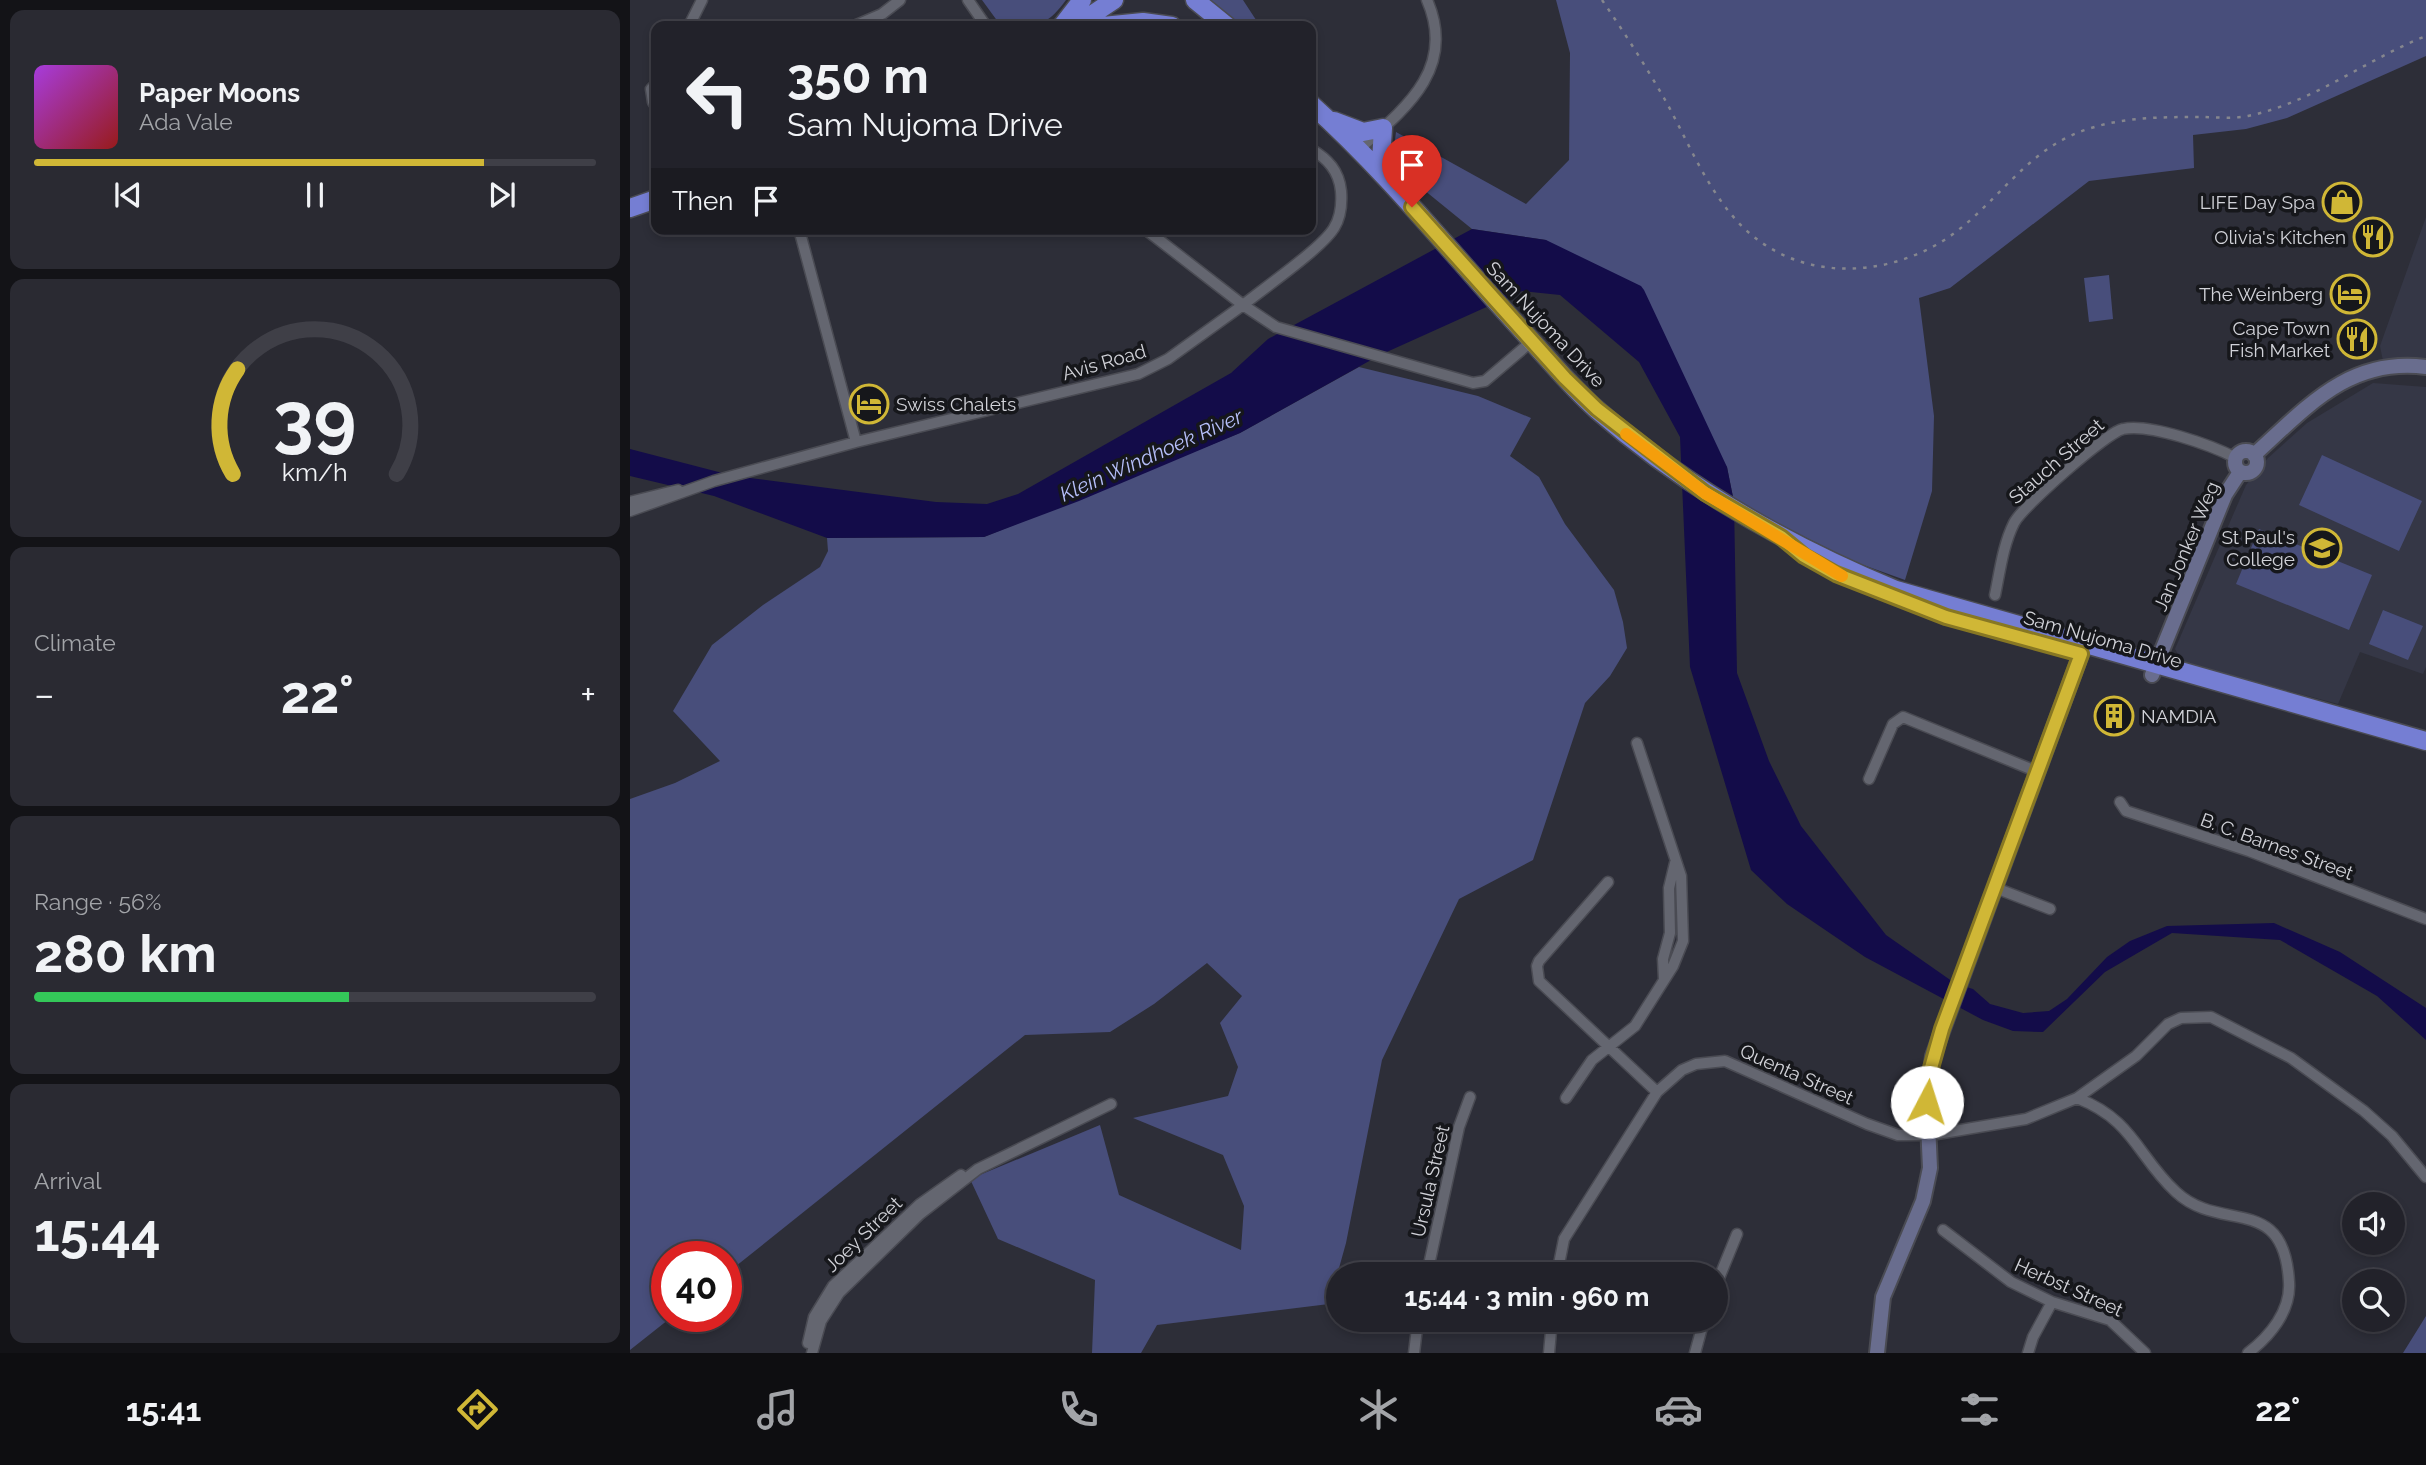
<!DOCTYPE html>
<meta charset="utf-8">
<style>
body{margin:0;font-family:Raleway,sans-serif;background:#2a2a32;color:#f1f3f6;height:100vh;display:flex;flex-direction:column;font-size:26px;white-space:nowrap}
*{box-sizing:border-box;margin:0}
p{font-size:23px;color:#a2a4a8}
.icon{flex:none;width:38px;height:38px;fill:none;stroke:currentColor;stroke-width:2;stroke-linecap:round;stroke-linejoin:round}
.map{position:relative;flex:1;overflow:hidden}
.side{display:flex;flex-direction:column;gap:10px;padding:10px;background:#131317;width:630px}
.side>*{flex:none}
.hud{position:absolute;left:21px;top:21px;width:665px;height:214px;border-radius:14px;box-shadow:0 4px 10px #0003,0 0 0 2px #3f3f47;background:#22222a;color:#f1f3f6;overflow:hidden}
.controls{position:absolute;left:1712px;top:1192px;display:grid;gap:14px}
.controls a{display:grid;place-items:center;width:63px;height:63px;border-radius:50%;background:#22222a;box-shadow:0 4px 10px #0003,0 0 0 2px #3f3f47;font-size:35px}
.speed{position:absolute;left:21px;top:1241px;display:flex;gap:14px;font-size:35px;font-weight:700;text-align:center}
.speed>*{display:grid;place-content:center;width:91px;height:91px;border-radius:50%;background:#22222a;box-shadow:0 4px 10px #0003,0 0 0 2px #3f3f47;line-height:1}
.speed .limit{border:10px solid #d22;background:#fff;color:#111}
.pin{position:absolute;display:grid;place-items:center;width:60px;height:60px;color:#fff;margin:-72px -30px;border-radius:50% 50% 50% 0;rotate:-45deg;box-shadow:0 0 7px #0007}
.pin .icon{rotate:45deg}
.me{position:absolute;width:77px;margin:-38px;rotate:5deg;stroke-linejoin:round;filter:drop-shadow(0 0 5px #0008)}
.turn{display:flex;align-items:center;gap:24px;height:147px;padding:0 21px;font-size:32px}
.turn .icon{width:91px;height:91px;stroke-width:2.5}
.turn b{display:block;font-size:49px;line-height:60px}
.then{display:flex;align-items:center;height:66px;padding:0 21px;background:#0003;gap:14px;font-size:26px}
.big{font-size:52px;font-weight:700;line-height:1.1}
.side .widget{flex:1;display:flex;flex-direction:column;justify-content:center;gap:10px;min-width:0;padding:0 24px;border-radius:14px;background:#2a2a32}
.side .dial{align-items:center;gap:0}
.dial svg{height:182px;overflow:visible;fill:none;stroke:#3f3f47;stroke-width:7;stroke-linecap:round;text-anchor:middle}
.dial text{fill:#f1f3f6;stroke:none}
.song{display:flex;align-items:center;gap:21px}
.cover{width:84px;height:84px;border-radius:10px;background:linear-gradient(135deg,hsl(280 70% 55%),hsl(0 70% 35%))}
.played{height:7px;border-radius:4px;background:linear-gradient(90deg,#d0b736 80%,#3f3f47 80%)}
.keys{display:flex;justify-content:space-around;direction:ltr}
.heat{display:flex;justify-content:space-between;align-items:center;font-size:38px;direction:ltr}
.charge{height:10px;border-radius:5px;background:linear-gradient(90deg,#34c759 56%,#3f3f47 0)}
.trip{position:absolute;left:696px;top:1262px;width:402px;height:70px;border-radius:35px;background:#22222a;box-shadow:0 4px 10px #0003,0 0 0 2px #3f3f47;font-weight:700;line-height:70px;text-align:center}
.tab-bar{display:flex;height:112px;justify-content:space-around;align-items:center;background:#0e0e11;color:#a2a4a8}
.tab-bar .icon{width:49px;height:49px}
.tab-bar .current{color:#d0b736}
.tab-bar b{font-size:32px;color:#f1f3f6}
main{display:flex;flex:1;min-height:0}
.map>svg:first-child{display:block}
</style>
<main>
<section class="side">
<div class="widget">
<div class="song"><i class="cover"></i><div><b>Paper Moons</b><p>Ada Vale</p></div></div>
<div class="played"></div>
<div class="keys"><svg class="icon" aria-label="previous" viewBox="0 0 24 24"><path d="M18 5L8 12l10 7zM5 5v14"/></svg><svg class="icon" aria-label="pause" viewBox="0 0 24 24"><path d="M8 5v14M16 5v14"/></svg><svg class="icon" aria-label="next" viewBox="0 0 24 24"><path d="M6 5l10 7-10 7zM19 5v14"/></svg></div>
</div>
<div class="widget dial"><svg viewBox="0 0 100 80">
<path d="M14 69A42 42 0 1 1 86 69"/>
<path d="M14 69A42 42 0 0 1 16 23" stroke="#d0b736"/>
<text x="50" y="56" font-size="32" font-weight="700">39</text>
<text x="50" y="72" font-size="11">km/h</text>
</svg></div>
<div class="widget"><p>Climate</p>
<div class="heat"><a>−</a><b class="big">22°</b><a>+</a></div>
</div>
<div class="widget"><p>Range · 56%</p><b class="big">280 km</b><div class="charge"></div></div>
<div class="widget"><p>Arrival</p><b class="big">15:44</b></div>
</section>
<div class="map">
<svg width="1796" height="1353" viewBox="0 0 1796 1353">
<rect width="100%" height="100%" fill="#2d2e38"/>
<path fill="#353746" d="M1796,217V367L1754,366L1750,346Z
M1743,383L1796,387V667L1793,674L1730,652L1708,704L1553,663L1545,649L1616,485L1638,458L1677,423Z"/>
<path fill="#484e7b" d="M352,0H436C415,29 405,26 371,26Z
M577,0H613L630,26H608Z
M926,0H1796V56L1657,118L1616,129L1563,135L1564,168L1459,181L1320,288L1289,298L1304,416L1302,491L1275,580L1225,562L1104,502L1097,467L916,240L842,229L762,164L766,132L896,204L939,160L940,53Z
M1479,275L1483,319L1459,322L1454,278Z
M729,367L848,396L901,418L880,456L909,477L935,524L984,590L993,622L997,648L980,676L955,703L903,860L829,899L752,1060L716,1243L699,1304L527,1325L511,1353H462L465,1280L368,1239L340,1179L470,1125L489,1195L611,1250L614,1206L593,1155L503,1118L598,1096L608,1067L590,1023L612,996L577,963L524,1004L480,1032L395,1035L96,1274V1256H37V1316H43L0,1350V799L45,783L90,761L43,711L82,645L133,605L190,567L198,551L197,538L354,537L610,433Z
M1692,455L1792,501L1769,551L1669,505Z
M1629,529L1742,575L1719,630L1606,584Z
M1753,610L1793,626L1778,660L1739,644Z
M1796,1316V1353H1773Z"/>
<path fill="#130c49" d="M842,229L916,240L1011,286L1014,290L1097,467L1104,502L1107,673L1139,761L1171,826L1256,935L1326,984L1343,989L1360,1004L1393,1013L1419,1011L1437,999L1477,957L1500,941L1537,926L1644,923L1710,952L1796,1008V1040L1747,996L1650,940L1542,933L1475,972L1413,1032L1383,1031L1353,1020L1235,957L1157,904L1121,870L1060,667L1050,437L1009,362L930,295L892,291L750,355L610,433L449,501L354,537L197,538L84,496L0,476V449L104,476L306,502L357,504L388,494L601,373L638,339Z"/>
<g fill="none" stroke-linecap="round" stroke-linejoin="round">
<defs>
<path id="street" d="M338,0L356,26
M59,26L72,0
M224,26L252,14L270,0
M26,84L21,89L23,102H26
M728,150C775,109 827,69 797,0
M169,229L226,442
M515,229L613,305C634,288 692,248 704,228C711,217 712,204 711,191C709,171 698,159 681,149
M0,502L48,490
M0,511L84,481L226,442L508,374L538,359L613,305L646,327L843,383L855,381L902,341
M1365,595C1370,571 1373,545 1384,523C1392,507 1477,432 1493,429C1519,423 1581,445 1606,458
M1239,779L1263,724L1273,717L1408,772
M1490,802L1496,811L1619,851L1796,919
M978,882L909,961L907,966L909,981L1027,1092
M1363,887L1420,909
M1034,979L1033,959L1040,933L1039,888L1045,863
M936,1098L962,1060L1005,1026L1043,966L1053,941L1051,876L1007,743
M1447,1098C1504,1120 1507,1156 1546,1192C1591,1234 1654,1192 1659,1282C1661,1311 1640,1336 1618,1353
M1313,1230L1381,1282L1422,1302L1480,1320L1515,1353
M797,1274L829,1127L840,1097
M927,1274L934,1239L1027,1092L1052,1070L1066,1064L1095,1061L1237,1124L1268,1135H1301L1396,1119L1447,1098L1506,1056L1538,1024L1551,1018L1581,1017L1661,1058L1734,1111L1762,1136L1796,1177
M1087,1283L1107,1234
M178,1343L184,1317L203,1286L290,1204L331,1175
M182,1353L191,1321L209,1293L290,1214L348,1169L481,1104
M784,1353L788,1320
M919,1353L922,1320
M1065,1353L1074,1320
M1398,1353L1403,1337L1422,1302"/>
<path id="secondary" d="M1605 462a11 11 0 1 1 22 0a11 11 0 1 1-22 0Z
M1624,455C1677,407 1719,357 1796,367
M1522,675L1595,495L1610,472
M1247,1353L1253,1297L1293,1201L1300,1168L1297,1102L1303,1056L1454,646"/>
<path id="highway" d="M565,0L597,26
M432,26L452,0
M445,26L484,0
M473,26L513,22L542,26
M681,104C760,175 826,259 898,337C921,362 942,388 967,410C1056,488 1157,545 1266,590L1796,741
M704,121L733,132L753,128L751,162L758,177
M0,208L26,199"/>
</defs>
<use href="#street" stroke="#4a4b53" stroke-width="13"/>
<use href="#secondary" stroke="#4a4b53" stroke-width="18"/>
<use href="#highway" stroke="#4a4b53" stroke-width="21"/>
<use href="#street" stroke="#646670" stroke-width="10"/>
<use href="#secondary" stroke="#696d8e" stroke-width="14"/>
<use href="#highway" stroke="#757ed3" stroke-width="18"/>
<path stroke="#85868e" stroke-width="2.5" stroke-dasharray="3.5 7" stroke-linecap="butt" d="M972,0C994,32 1015,65 1034,98C1057,139 1075,186 1107,221C1159,278 1241,281 1306,245C1355,218 1386,163 1436,138C1478,117 1525,117 1571,117C1586,117 1603,119 1618,116C1684,102 1735,60 1796,36"/>
</g>
<g fill="none" stroke-linecap="round" stroke-linejoin="round">
<defs>
<path id="route" d="M782,207L935,378L967,409L1075,493L1151,537L1174,556L1206,574L1316,617L1451,654L1312,1029L1299,1075L1297,1102"/>
</defs>
<use href="#route" stroke="#877723" stroke-width="18"/>
<use href="#route" stroke="#d0b736" stroke-width="12"/>
<path stroke="#f59e0b" stroke-width="12" d="M996,434L1075,493L1212,576"/>
</g>
<defs>
<symbol id="shop-ring" viewBox="-11 -11 22 22"><circle r="9.5" fill="#16171b" stroke="#d0b736" stroke-width="1.5"/><path d="M-5-2.5h2.3a2.7 3.5 0 0 1 5.4 0H5L5.5 6h-11ZM-1.5-2.5h3a1.5 2.3 0 0 0-3 0Z" fill="#d0b736"/></symbol>
<symbol id="restaurant-ring" viewBox="-11 -11 22 22"><circle r="9.5" fill="#16171b" stroke="#d0b736" stroke-width="1.5"/><path d="M-5-6h1v4h1v-4h1v4h1v-4h1v5L-1.5 .5V6h-2V.5L-5-1ZM5-6V6H3V1.5H1.5Q1.5-4 5-6Z" fill="#d0b736"/></symbol>
<symbol id="hotel-ring" viewBox="-11 -11 22 22"><circle r="9.5" fill="#16171b" stroke="#d0b736" stroke-width="1.5"/><path d="M-6-4.5h1.5V1H6V5H4.5V3h-9V5H-6ZM-4 0a1.8 1.8 0 1 1 3.6 0ZM.5 0V-2.5h3Q6-2.5 6 0Z" fill="#d0b736"/></symbol>
<symbol id="school-ring" viewBox="-11 -11 22 22"><circle r="9.5" fill="#16171b" stroke="#d0b736" stroke-width="1.5"/><path d="M0-5L7-2L0 1L-7-2ZM-4 1L0 2.5L4 1V4Q0 6-4 4Z" fill="#d0b736"/></symbol>
<symbol id="building-ring" viewBox="-11 -11 22 22"><circle r="9.5" fill="#16171b" stroke="#d0b736" stroke-width="1.5"/><path d="M-4-6H4V6H1V3H-1V6H-4ZM-2.5-4.3h1.7v1.8h-1.7ZM.8-4.3h1.7v1.8H.8ZM-2.5-1h1.7V.8h-1.7ZM.8-1h1.7V.8H.8Z" fill="#d0b736"/></symbol>
</defs>
<g fill-rule="evenodd">
<use href="#shop-ring" x="1690" y="180" width="44" height="44"/>
<use href="#restaurant-ring" x="1721" y="215" width="44" height="44"/>
<use href="#hotel-ring" x="1698" y="272" width="44" height="44"/>
<use href="#restaurant-ring" x="1705" y="317" width="44" height="44"/>
<use href="#hotel-ring" x="217" y="382" width="44" height="44"/>
<use href="#school-ring" x="1670" y="526" width="44" height="44"/>
<use href="#building-ring" x="1462" y="694" width="44" height="44"/>
</g>
<g text-anchor="middle" dominant-baseline="central" stroke-width="7" stroke-linejoin="round" paint-order="stroke">
<g font-size="19" fill="#d1d2d8" stroke="#16171b" text-anchor="end">
<text x="1685" y="202">LIFE Day Spa</text>
<text x="1716" y="237">Olivia's Kitchen</text>
<text x="1693" y="294">The Weinberg</text>
<text x="1700" y="328">Cape Town<tspan x="1700" dy="22">Fish Market</tspan></text>
<text x="266" y="404" text-anchor="start">Swiss Chalets</text>
<text x="1665" y="537">St Paul's<tspan x="1665" dy="22">College</tspan></text>
<text x="1511" y="716" text-anchor="start">NAMDIA</text>
</g>
<g font-size="19" fill="#d1d2d8" stroke="#16171b">
<text transform="translate(916 324) rotate(47)">Sam Nujoma Drive</text>
<text transform="translate(474 362) rotate(-16)">Avis Road</text>
<text transform="translate(1426 461) rotate(-41)">Stauch Street</text>
<text transform="translate(1556 546) rotate(-67)">Jan Jonker Weg</text>
<text transform="translate(1473 639) rotate(16)">Sam Nujoma Drive</text>
<text transform="translate(1647 846) rotate(20)">B. C. Barnes Street</text>
<text transform="translate(1167 1074) rotate(24)">Quenta Street</text>
<text transform="translate(800 1181) rotate(-77)">Ursula Street</text>
<text transform="translate(233 1234) rotate(-44)">Joey Street</text>
<text transform="translate(1439 1287) rotate(24)">Herbst Street</text>
</g>
<g font-size="21" font-style="italic" fill="#b5bef8" stroke="#16171b">
<text transform="translate(521 455) rotate(-24)">Klein Windhoek River</text>
</g>
</g>
</svg>
<div class="controls">
<a><svg class="icon" aria-label="sound" viewBox="0 0 24 24"><path d="M4 9h4l5-4v14l-5-4H4zM17 9q2 3 0 6"/></svg></a>
<a><svg class="icon" aria-label="search" viewBox="0 0 24 24"><circle cx="10" cy="10" r="6"/><path d="M15 15l6 6"/></svg></a>
</div>
<div class="speed"><div class="limit">40</div></div>
<div class="pin" style="left:782px;top:207px;background:#d93025"><svg class="icon" aria-label="arrive" viewBox="0 0 24 24"><path d="M6 21V4h12l-3 4 3 4H6"/></svg></div>
<svg class="me" style="left:1297px;top:1102px" viewBox="-20 -20 40 40"><circle r="19" fill="#fff"/><path d="M0-13L10 11 0 6-10 11z" fill="#d0b736"/></svg>
<div class="trip">15:44 · 3 min · 960 m</div>
<div class="hud">
<div class="turn"><svg class="icon" aria-label="left" viewBox="0 0 24 24"><path d="M17 20v-9H6M10 6l-5 5 5 5"/></svg><div><b>350 m</b>Sam Nujoma Drive</div></div>
<div class="then">Then<svg class="icon" aria-label="arrive" viewBox="0 0 24 24"><path d="M6 21V4h12l-3 4 3 4H6"/></svg></div>
</div>
</div>
</main>
<nav class="tab-bar">
<b>15:41</b>
<svg class="icon current" aria-label="directions" viewBox="0 0 24 24"><path d="M12 3l9 9-9 9-9-9zM9 14v-3h6M13 9l2 2-2 2"/></svg>
<svg class="icon" aria-label="music" viewBox="0 0 24 24"><path d="M9 18V5l10-2v13"/><circle cx="6" cy="18" r="3"/><circle cx="16" cy="16" r="3"/></svg>
<svg class="icon" aria-label="phone" viewBox="0 0 24 24"><path d="M5 4h4l2 5-3 2q2 4 5 5l2-3 5 2v4C11 20 4 13 5 4z"/></svg>
<svg class="icon" aria-label="climate" viewBox="0 0 24 24"><path d="M12 3v18M4 7l16 10M4 17L20 7"/></svg>
<svg class="icon" aria-label="car" viewBox="0 0 24 24"><path d="M5 17H2v-5l4-1 3-4h7l3 4 3 1v5h-3M9 17h6M6 11h13"/><circle cx="7" cy="17" r="2"/><circle cx="17" cy="17" r="2"/></svg>
<svg class="icon" aria-label="filters" viewBox="0 0 24 24"><path d="M4 7h16M4 17h16"/><circle cx="9" cy="7" r="2"/><circle cx="15" cy="17" r="2"/></svg>
<b>22°</b>
</nav>
